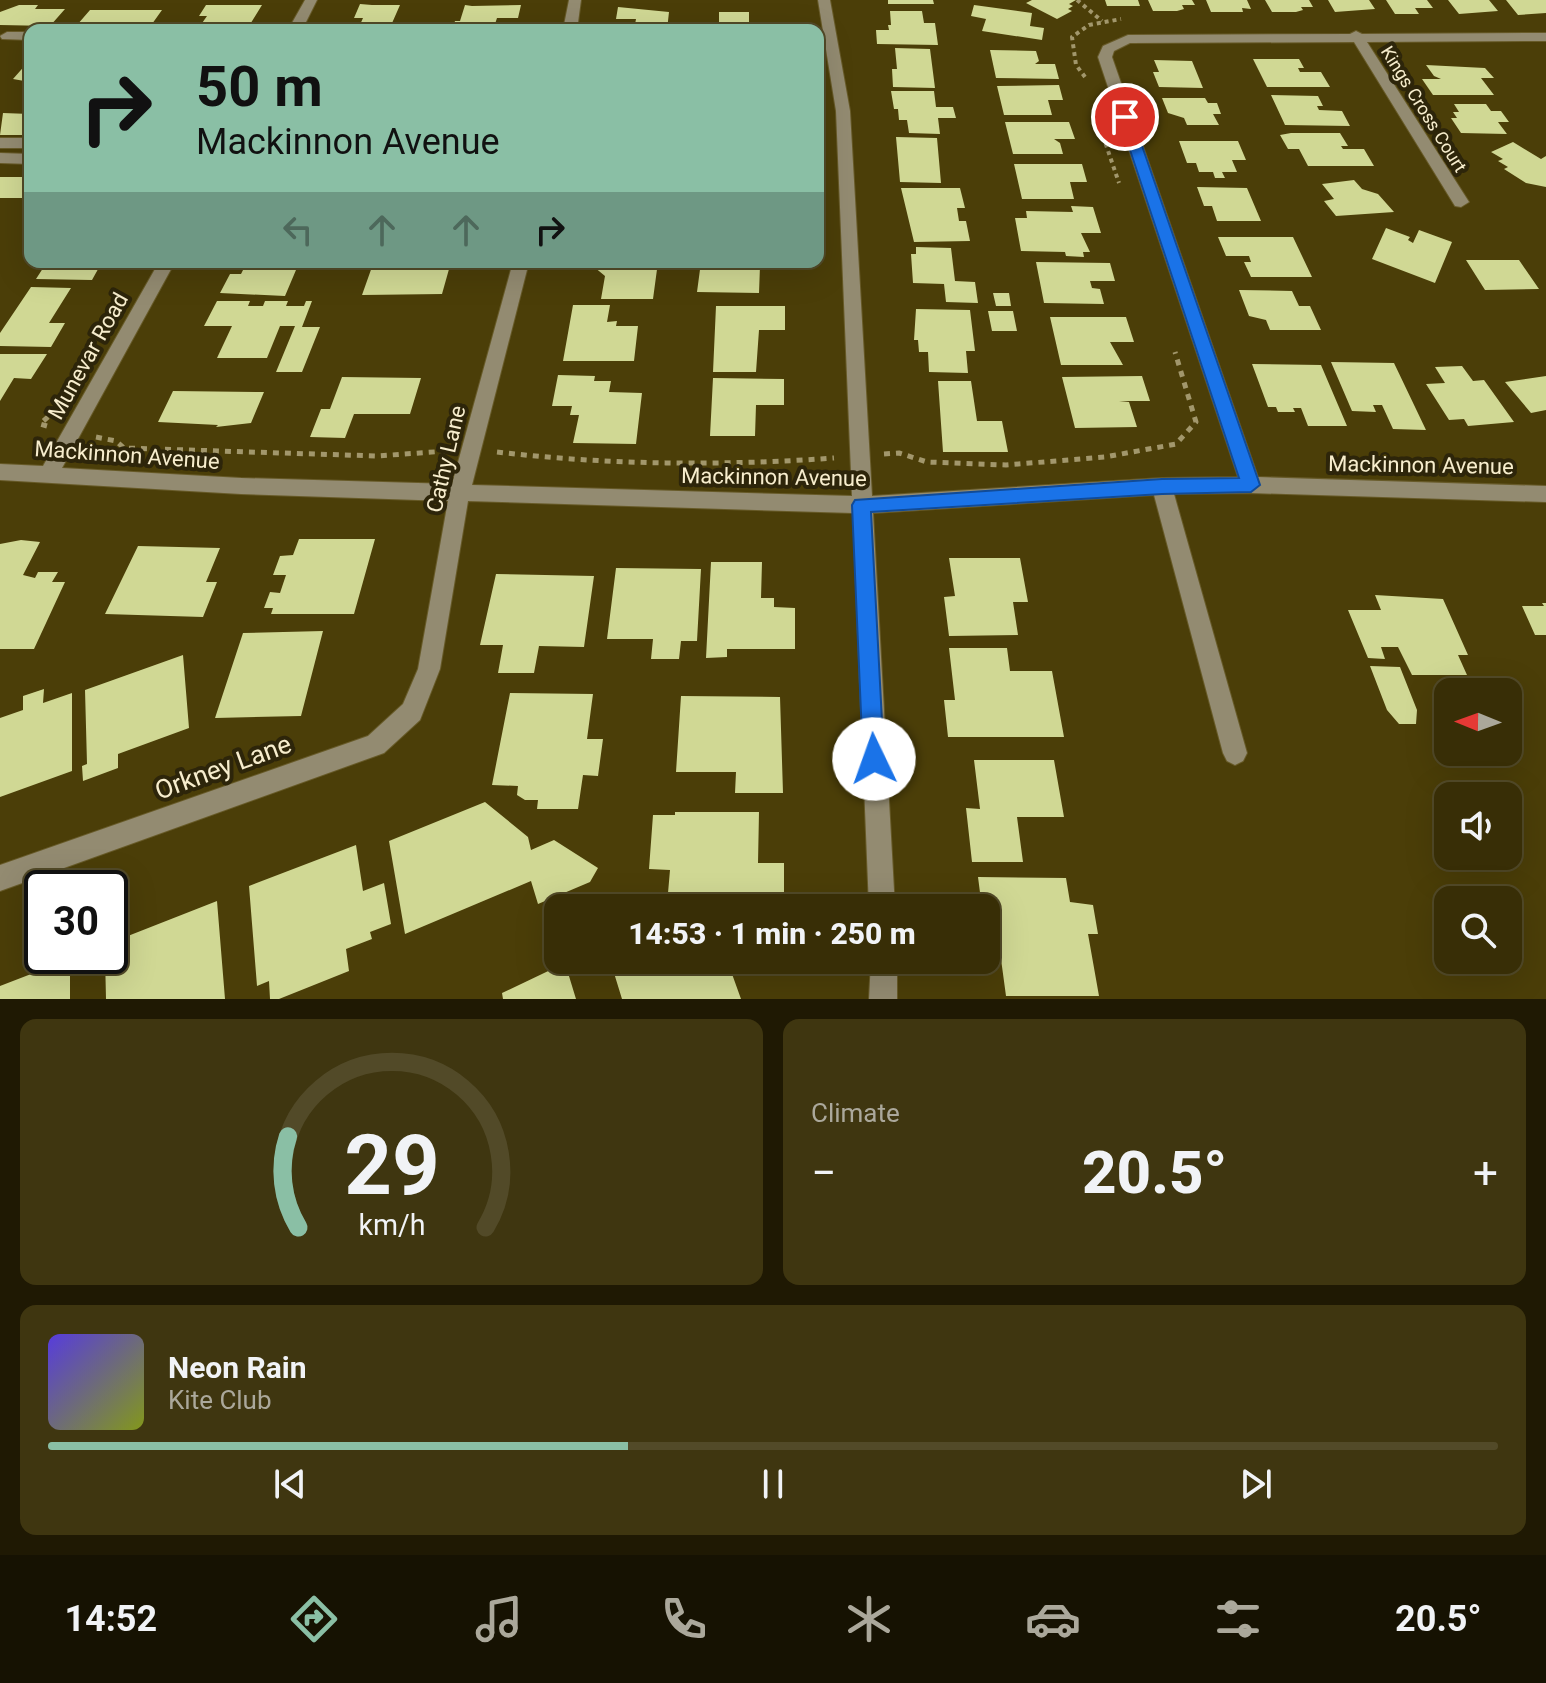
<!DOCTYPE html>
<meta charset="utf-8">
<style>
body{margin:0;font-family:Roboto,sans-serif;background:#3f3610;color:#f1f3f6;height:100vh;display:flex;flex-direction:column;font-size:30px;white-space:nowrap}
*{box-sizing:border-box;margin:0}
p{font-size:26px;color:#aba89b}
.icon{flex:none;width:44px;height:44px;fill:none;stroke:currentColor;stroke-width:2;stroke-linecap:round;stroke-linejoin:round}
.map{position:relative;height:999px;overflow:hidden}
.panel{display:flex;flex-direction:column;gap:20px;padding:20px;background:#1f1903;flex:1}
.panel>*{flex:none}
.banner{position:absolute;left:24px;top:24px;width:800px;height:244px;border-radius:16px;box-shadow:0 8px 32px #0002,0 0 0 2px #524a28;background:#8abfa5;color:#111;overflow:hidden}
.needle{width:52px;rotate:271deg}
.tools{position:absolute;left:1434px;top:678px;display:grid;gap:16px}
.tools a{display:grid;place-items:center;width:88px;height:88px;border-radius:16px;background:#382e06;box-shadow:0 8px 32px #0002,0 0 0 2px #524a28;font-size:40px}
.speed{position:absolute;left:24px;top:870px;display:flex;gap:16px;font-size:40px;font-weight:700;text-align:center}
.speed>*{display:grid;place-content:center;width:104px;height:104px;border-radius:50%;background:#382e06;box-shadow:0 8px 32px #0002,0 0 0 2px #524a28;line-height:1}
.speed .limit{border:4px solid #111;border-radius:12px;background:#fff;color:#111}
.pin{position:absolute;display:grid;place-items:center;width:68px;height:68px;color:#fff;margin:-34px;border:4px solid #fff;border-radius:50%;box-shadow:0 2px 8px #0007}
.me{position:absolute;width:88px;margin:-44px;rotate:357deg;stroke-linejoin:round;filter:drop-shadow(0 0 6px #0008)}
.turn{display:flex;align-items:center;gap:28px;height:168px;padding:0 40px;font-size:36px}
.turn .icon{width:104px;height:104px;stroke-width:2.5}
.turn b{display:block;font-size:56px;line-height:68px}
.lanes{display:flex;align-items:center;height:76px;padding:0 40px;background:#0003;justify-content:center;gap:40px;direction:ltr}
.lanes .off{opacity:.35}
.big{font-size:60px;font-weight:800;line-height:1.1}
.panel .widget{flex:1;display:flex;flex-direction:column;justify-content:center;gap:12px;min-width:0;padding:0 28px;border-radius:16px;background:#3f3610}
.panel .dial{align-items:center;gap:0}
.dial svg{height:208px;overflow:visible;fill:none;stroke:#524a28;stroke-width:7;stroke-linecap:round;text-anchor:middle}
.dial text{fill:#f1f3f6;stroke:none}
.song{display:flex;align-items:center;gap:24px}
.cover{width:96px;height:96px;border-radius:12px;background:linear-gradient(135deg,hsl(250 70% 55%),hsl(70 70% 35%))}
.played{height:8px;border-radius:4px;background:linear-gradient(90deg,#8abfa5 40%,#524a28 40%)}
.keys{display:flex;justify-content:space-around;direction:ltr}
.heat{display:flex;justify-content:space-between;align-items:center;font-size:44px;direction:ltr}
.panel .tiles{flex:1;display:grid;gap:20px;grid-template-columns:1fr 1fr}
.widget:last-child{grid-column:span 2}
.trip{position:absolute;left:544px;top:894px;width:456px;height:80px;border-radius:16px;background:#382e06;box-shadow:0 8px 32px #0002,0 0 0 2px #524a28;font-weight:800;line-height:80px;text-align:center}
.dock{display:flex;height:128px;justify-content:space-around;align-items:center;background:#161202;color:#aba89b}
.dock .icon{width:56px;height:56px}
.dock .current{color:#8abfa5}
.dock b{font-size:36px;color:#f1f3f6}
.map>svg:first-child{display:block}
</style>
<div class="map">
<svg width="1546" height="999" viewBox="0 0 1546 999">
<rect width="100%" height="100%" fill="#4b3e08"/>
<path fill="#d0d894" d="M888,0H933L934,4H888Z
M1032,0H1076L1069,4L1073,6L1068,9L1072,11L1057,19L1026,3Z
M1105,0H1138L1140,6H1107Z
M1148,0H1192L1195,5H1182L1184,9L1177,11H1153Z
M1206,0H1247L1251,9L1242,8L1243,12H1211Z
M1265,0H1309L1313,7H1301L1303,10L1296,12H1272Z
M1328,0H1369L1375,9L1335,12Z
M1386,0H1427L1433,8H1415L1419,14H1395Z
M1448,0H1489L1498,11L1459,14Z
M1506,0H1546V13L1518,15Z
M360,4L372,5H400L389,30H348L349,27H359L363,18H354Z
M19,5H38L35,9H65L50,26L0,25V12Z
M206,5H262L249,26H200L207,16H199Z
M465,5L472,6L521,5L518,18H497L493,30H452L455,21H460Z
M974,5L1032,13L1030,26L1044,28L1042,40L982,31L986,19L971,16Z
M618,7L669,12L667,30H634L636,19H616Z
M90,10H162L152,24L77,25Z
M890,11H922L924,23H935L938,45L877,44L876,30H889L888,25H891Z
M719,12H749V23H758V30H719Z
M895,48L930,49L935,88L893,87L892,69H897Z
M990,50L1036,51L1039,61L1035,64H1055L1059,79L996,78Z
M1253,59H1299L1304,68H1298L1300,72H1321L1330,87H1267Z
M1154,60L1192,61L1203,88L1159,87L1153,72H1159Z
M28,62L30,82L13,79Z
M1426,65L1485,68L1494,78H1481L1494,95H1433L1422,79H1441L1434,76Z
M1059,85L1063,100H1048L1052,115H1004L997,86Z
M891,91H934L936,107H953L956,118H938L940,134L909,133L907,120H899L898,109H894Z
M1271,95L1318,96L1323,106H1317L1319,110L1342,111L1350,126L1285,125Z
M1162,98H1205L1208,103H1217L1221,114H1213L1219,125H1187L1184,118L1168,113Z
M1454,104H1486L1491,111H1501L1509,122H1498L1507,134L1461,133L1451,118H1457L1453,112H1459Z
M3,113L30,114V135H0Z
M1005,122H1069L1075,139H1054L1060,143L1063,154H1013Z
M1291,133H1340L1348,146H1341L1343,149H1364L1374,166H1308L1299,149H1288L1280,135Z
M896,137L937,138L941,183L900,182Z
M1179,141H1238L1246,160H1232L1237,172H1222L1225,178H1215L1213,172H1199L1196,163H1187Z
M1513,142L1541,159L1546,156V187L1526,183L1504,169L1508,167L1498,161L1503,159L1491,152Z
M1014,164H1082L1087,182H1070L1074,199H1022Z
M0,177H30V198H0Z
M1354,180L1362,189L1378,194L1394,212L1336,216L1324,201L1334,199L1322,184Z
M1197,187L1247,188L1261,221H1217L1212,206H1204Z
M901,188H960L965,208H957L959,221H966L970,241L914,242Z
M1071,206L1093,207L1101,233H1081L1090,252H1083L1084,257L1066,256L1065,252L1021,251L1015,218H1027L1026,211L1073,212Z
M1386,228L1410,237L1408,240L1413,243L1419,230L1452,242L1435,283L1372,259Z
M1218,237H1293L1312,277H1251L1244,262H1251L1249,256H1226Z
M916,247L951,248L955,281L975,282L978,303L946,302L944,284L913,283L911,254H916Z
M1466,260H1519L1539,289L1485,290Z
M47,262H102L92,280L36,279Z
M247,262H286L282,270H296L285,296L220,293L230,274H241Z
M451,262L442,294L362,295L373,264Z
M588,262H658L653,299H601L605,276Z
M701,262H787V266H760L759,293L697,292Z
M1036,262L1110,263L1115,281H1090L1092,288L1100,289L1104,304L1044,303Z
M31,287L71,288L49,323H65L51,347L0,346V333Z
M1239,290L1292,291L1299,306H1310L1321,330H1270L1266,320L1249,316Z
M993,293H1009L1011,306H996Z
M217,301H250L248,306H263L265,301H288L286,306H304L306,301H312L302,327H320L302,372H276L295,326H280L267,358H217L232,326H204Z
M573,305H610L607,322L617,321L616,326H638L634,361H563Z
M716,306H785V330H759L756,372H713Z
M916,309L970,310L975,351H966L968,373L929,372L928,352H919L918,340H914Z
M988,311H1013L1017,331H992Z
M1050,317H1126L1134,342H1110L1123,365H1061Z
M0,354H47L31,379L14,378L0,401Z
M1331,362L1394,363L1426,430L1393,429L1382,405H1373L1376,412L1352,411Z
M1252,364L1321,365L1347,426H1308L1301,408H1293L1295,412H1278L1276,407H1268Z
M1462,366L1473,381L1484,380L1514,422L1468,426L1464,419L1449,420L1426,384L1445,383L1435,367Z
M558,375L595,376L594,381H611L609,392L642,393L636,444L573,443L579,415H570L572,406H552Z
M1142,376L1150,401H1119L1129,402L1137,427L1075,428L1062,377Z
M1546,376V410L1531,413L1505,382Z
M342,377L421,378L410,414H354L345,438L310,437L321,409H330Z
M713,378L784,379V405H756L755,436H710Z
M938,381H971L977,421H1002L1008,452H943Z
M173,391L264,392L251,423L216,427L218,425L158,422Z
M299,539H375L354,614H271L273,608H264L270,592L280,593L286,575H273L280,556L293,555Z
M21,540L40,542L23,575L35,578L38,572H58L52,582H65L34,649H0V544Z
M138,546L220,548L206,582H217L203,617L105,614Z
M949,558H1020L1028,602H1013L1018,635L949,636L944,597L955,596Z
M711,562H762L761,598H774V607L795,608V649H727V657L706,658Z
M616,568L701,569L697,641H681L679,659H651L653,639H607Z
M496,574L594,576L584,647L539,646L534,673H498L503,645H480Z
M1375,595L1443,599L1468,655H1458L1467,675H1412L1398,647H1381L1385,659L1368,658L1348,610H1381Z
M1542,603H1546V635H1535L1522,606H1544Z
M323,631L301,716L215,718L243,633Z
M949,648H1007L1010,671H1052L1064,737H948L944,700H955Z
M183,655L189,728L118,754V768L83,781L82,766L87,764L85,690Z
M1370,666L1400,667L1417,710L1416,724H1399L1387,710Z
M44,689L43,703L72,693V771L0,797V718L23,710V696Z
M510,693L593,694L587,739H603L598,776L583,775L578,809H537L538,800H525L517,795L518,786L492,785Z
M681,696L780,697L783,793H735L736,772H676Z
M974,760H1054L1064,817H1017L1023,862H972L966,808L980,809Z
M485,802L528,837L531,850L554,840L598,868L590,882L538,904L531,881L405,934L389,841Z
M675,812H759L758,863H784V908H731V903H699L700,893H668L670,870L649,869L653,815H675Z
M356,845L363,891L384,883L391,924L370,932L372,939L346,949L349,971L279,999H270L269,981L257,986L249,886Z
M978,877L1066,878L1070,902L1093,905L1098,934H1088L1099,996H1006L998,937H986V908H982Z
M217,901L225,999H106L105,956H110V943Z
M70,959V999H0V986Z
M610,960H727L741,999H622Z
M565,963L576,999H503L502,993Z"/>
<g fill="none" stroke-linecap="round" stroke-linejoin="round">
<defs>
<path id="minor" d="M305,0H317L302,30H288Z
M569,0H581L577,30H563Z
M818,0H830L850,111L872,496L1162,478L1238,477L1098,57L1103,46L1128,35L1350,34L1356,31L1362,34L1546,33V41L1367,42L1469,202L1461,207L1455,206L1354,42L1130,43L1114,51L1112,57L1258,477L1546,486V502L1251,493L1174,494L1247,753L1243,761L1235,765L1227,761L1223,753L1154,495L873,513L895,908H869L853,513L468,501L440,669L420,720L384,753L0,891V865L368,736L403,704L418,669L448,501L241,494L0,480V464L43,466L159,262H175L62,468L241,478L452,484L513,262H529L472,485L852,496L836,111Z
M7,32H30V40L2,39L0,36Z
M0,138H30V148H0Z
M0,153L30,154V164L0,163Z
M871,960H897V999H869Z"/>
</defs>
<use href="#minor" stroke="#675a28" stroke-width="2"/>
<path stroke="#a2976c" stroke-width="4" stroke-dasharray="4 4" stroke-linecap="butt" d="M1077,0L1102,21
M1085,77L1076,65L1072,37L1089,25L1121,19
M1103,136L1119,183"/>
<path stroke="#a2976c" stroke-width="5" stroke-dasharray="6 6" stroke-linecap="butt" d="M47,426L40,424L50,415
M96,437L116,441L124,448L377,456L447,451
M497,452C608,465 723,466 834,458
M884,454L899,453L927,462L1006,465L1105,457L1176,444L1196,422L1175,352"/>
<use href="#minor" fill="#938b71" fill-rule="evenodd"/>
</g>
<path fill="#1a73e8" stroke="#114b97" stroke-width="2" d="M1125,113L1132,117L1260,485L1251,492L1162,494L871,512L884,759L881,767L874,770L866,767L863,759L852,505L855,500L1162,479L1239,478L1119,117Z"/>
<g text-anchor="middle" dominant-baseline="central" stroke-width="8" stroke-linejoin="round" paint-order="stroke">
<g font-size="18" fill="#f7edcd" stroke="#2d250a">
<text transform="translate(1424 109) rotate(58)">Kings Cross Court</text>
</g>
<g font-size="22" fill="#f7edcd" stroke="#2d250a">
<text transform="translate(88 356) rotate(-61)">Munevar Road</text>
<text transform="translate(127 455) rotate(4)">Mackinnon Avenue</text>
<text transform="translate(446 459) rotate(-77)">Cathy Lane</text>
<text transform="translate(1421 465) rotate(1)">Mackinnon Avenue</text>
<text transform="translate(774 477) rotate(1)">Mackinnon Avenue</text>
</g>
<g font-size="26" fill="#f7edcd" stroke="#2d250a">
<text transform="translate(223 767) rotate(-20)">Orkney Lane</text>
</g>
</g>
</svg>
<div class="tools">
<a><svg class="needle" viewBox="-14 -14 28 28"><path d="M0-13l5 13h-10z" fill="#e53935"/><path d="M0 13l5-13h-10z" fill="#aba89b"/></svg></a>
<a><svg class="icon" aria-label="sound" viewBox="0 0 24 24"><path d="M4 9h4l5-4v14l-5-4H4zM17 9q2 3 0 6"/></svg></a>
<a><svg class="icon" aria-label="search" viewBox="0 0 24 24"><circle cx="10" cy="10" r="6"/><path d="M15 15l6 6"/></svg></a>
</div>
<div class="speed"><div class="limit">30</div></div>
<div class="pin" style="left:1125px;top:117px;background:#d93025"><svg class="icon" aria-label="arrive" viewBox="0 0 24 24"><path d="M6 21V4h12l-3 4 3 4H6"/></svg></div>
<svg class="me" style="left:874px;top:759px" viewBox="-20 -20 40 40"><circle r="19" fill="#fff"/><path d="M0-13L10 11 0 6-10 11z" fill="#1a73e8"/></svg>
<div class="trip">14:53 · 1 min · 250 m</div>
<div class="banner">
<div class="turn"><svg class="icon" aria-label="right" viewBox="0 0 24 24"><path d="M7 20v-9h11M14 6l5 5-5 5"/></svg><div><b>50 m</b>Mackinnon Avenue</div></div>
<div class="lanes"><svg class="icon off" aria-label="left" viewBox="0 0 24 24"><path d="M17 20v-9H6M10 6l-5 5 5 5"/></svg><svg class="icon off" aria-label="ahead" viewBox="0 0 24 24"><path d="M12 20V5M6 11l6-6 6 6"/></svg><svg class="icon off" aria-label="ahead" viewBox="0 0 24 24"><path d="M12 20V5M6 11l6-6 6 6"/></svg><svg class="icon" aria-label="right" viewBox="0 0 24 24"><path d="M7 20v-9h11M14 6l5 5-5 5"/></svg></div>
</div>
</div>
<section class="panel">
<div class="tiles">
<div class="widget dial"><svg viewBox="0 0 100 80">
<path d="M14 69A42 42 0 1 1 86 69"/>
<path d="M14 69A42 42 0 0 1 10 34" stroke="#8abfa5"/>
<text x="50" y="56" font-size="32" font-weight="700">29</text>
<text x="50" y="72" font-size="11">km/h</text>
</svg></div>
<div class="widget"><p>Climate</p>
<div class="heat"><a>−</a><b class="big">20.5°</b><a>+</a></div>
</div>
<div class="widget">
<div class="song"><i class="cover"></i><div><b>Neon Rain</b><p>Kite Club</p></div></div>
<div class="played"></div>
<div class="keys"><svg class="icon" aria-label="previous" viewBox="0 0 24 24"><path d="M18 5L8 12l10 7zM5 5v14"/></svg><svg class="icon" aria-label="pause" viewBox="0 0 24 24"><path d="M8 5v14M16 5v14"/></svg><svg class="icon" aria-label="next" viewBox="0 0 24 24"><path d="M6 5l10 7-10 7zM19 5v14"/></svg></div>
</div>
</div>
</section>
<nav class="dock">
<b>14:52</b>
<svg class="icon current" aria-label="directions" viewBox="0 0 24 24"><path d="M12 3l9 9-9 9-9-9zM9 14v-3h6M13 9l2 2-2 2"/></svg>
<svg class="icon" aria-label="music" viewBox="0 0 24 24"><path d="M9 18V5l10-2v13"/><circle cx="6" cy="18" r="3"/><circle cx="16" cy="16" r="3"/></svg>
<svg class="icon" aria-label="phone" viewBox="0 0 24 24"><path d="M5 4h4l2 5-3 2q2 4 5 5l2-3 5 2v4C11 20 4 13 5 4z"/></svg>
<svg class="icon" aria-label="climate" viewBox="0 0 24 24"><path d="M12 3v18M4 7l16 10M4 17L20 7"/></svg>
<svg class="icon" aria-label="car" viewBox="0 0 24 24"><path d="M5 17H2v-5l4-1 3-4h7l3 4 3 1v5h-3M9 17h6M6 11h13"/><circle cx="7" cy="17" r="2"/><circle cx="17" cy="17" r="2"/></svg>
<svg class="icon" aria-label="filters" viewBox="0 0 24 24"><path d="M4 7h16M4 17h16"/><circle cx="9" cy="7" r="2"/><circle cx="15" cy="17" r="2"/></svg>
<b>20.5°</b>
</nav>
